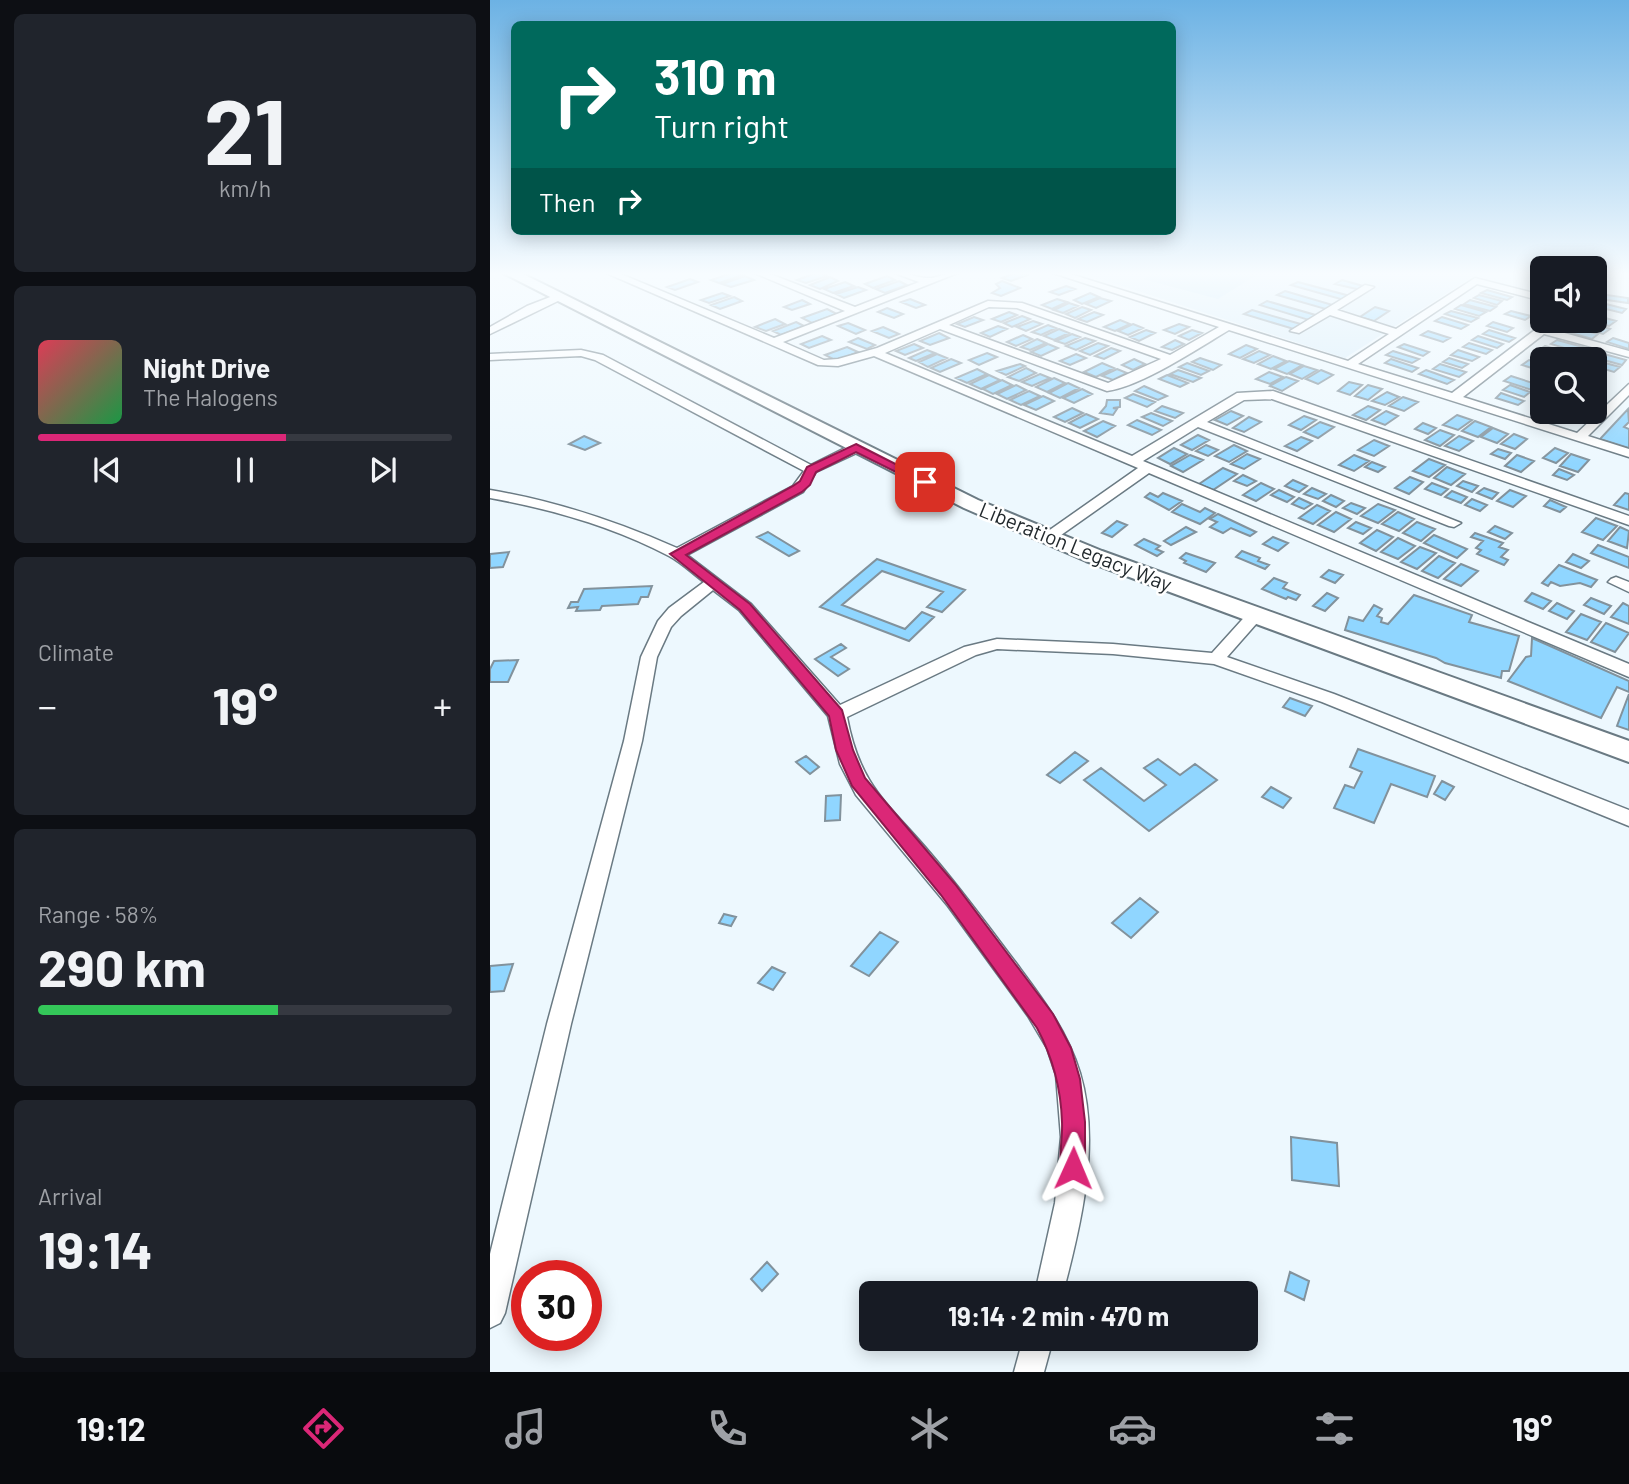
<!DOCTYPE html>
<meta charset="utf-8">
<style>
body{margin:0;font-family:Barlow,sans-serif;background:#20242c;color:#f1f3f6;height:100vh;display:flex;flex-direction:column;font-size:26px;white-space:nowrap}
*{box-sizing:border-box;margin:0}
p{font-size:23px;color:#9ea1a6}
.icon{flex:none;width:38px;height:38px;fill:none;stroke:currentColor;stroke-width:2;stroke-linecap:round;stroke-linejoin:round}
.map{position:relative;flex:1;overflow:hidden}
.details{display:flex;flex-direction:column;gap:14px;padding:14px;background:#0d0f14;width:490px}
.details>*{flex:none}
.hud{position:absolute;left:21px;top:21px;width:665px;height:214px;border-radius:10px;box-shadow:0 4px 18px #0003;background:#00695c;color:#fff;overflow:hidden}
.buttons{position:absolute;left:1040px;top:256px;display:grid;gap:14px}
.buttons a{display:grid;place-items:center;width:77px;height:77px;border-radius:10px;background:#171b24;box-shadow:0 4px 18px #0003;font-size:35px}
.speed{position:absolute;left:21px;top:1260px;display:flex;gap:14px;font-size:35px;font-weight:700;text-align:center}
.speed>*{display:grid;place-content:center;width:91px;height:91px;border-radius:50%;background:#171b24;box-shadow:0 4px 18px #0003;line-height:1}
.speed .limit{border:10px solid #d22;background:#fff;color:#111}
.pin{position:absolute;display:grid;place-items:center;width:60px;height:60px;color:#fff;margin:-30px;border-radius:14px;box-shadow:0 4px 10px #0006}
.me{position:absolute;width:77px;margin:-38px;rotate:1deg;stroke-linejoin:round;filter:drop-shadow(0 0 5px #0008)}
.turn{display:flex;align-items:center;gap:24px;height:147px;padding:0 28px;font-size:32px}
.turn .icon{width:91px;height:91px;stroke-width:2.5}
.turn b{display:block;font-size:49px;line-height:60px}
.then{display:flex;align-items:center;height:66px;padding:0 28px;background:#0003;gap:14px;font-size:26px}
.big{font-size:52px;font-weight:700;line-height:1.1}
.details .widget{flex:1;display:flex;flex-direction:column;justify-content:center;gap:10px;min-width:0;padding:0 24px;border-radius:10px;background:#20242c}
.details .dial{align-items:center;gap:0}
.dial b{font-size:91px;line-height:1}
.song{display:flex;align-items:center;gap:21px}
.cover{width:84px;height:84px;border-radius:10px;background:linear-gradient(135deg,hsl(350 70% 55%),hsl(140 70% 35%))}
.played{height:7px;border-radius:4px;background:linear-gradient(90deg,#db2777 60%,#363941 60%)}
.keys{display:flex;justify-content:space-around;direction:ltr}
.heat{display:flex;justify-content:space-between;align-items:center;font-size:38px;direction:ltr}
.charge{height:10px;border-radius:5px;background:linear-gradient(90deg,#34c759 58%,#363941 0)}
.trip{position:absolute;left:369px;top:1281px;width:399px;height:70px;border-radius:10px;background:#171b24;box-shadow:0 4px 18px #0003;font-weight:700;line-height:70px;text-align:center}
.dock{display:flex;height:112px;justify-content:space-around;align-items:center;background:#090b0e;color:#9ea1a6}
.dock .icon{width:49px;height:49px}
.dock .on{color:#db2777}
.dock b{font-size:32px;color:#f1f3f6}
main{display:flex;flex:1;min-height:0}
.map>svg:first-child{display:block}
</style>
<main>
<section class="details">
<div class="widget dial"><b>21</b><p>km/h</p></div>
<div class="widget">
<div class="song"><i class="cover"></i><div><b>Night Drive</b><p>The Halogens</p></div></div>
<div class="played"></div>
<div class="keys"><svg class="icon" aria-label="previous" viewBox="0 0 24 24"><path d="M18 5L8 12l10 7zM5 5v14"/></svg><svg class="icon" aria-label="pause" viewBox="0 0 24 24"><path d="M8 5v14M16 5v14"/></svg><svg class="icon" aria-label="next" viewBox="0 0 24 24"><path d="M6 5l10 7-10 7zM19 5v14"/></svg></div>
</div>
<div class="widget"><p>Climate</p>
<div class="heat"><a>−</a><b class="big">19°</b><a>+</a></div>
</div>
<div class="widget"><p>Range · 58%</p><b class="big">290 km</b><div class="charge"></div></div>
<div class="widget"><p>Arrival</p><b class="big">19:14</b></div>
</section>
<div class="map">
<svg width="1139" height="1372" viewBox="0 0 1139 1372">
<rect width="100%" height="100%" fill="#edf8fe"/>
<path fill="#daeefa" d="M589,272H990L855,358Z"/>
<path fill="#c4e3f6" d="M665,272H771L728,299L653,279Z"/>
<path fill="#90d6ff" stroke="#82929c" stroke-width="2" d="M245,272L253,275L229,283L221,280Z
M328,272L337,276L316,283L307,280Z
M528,272L537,275L521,281L512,278Z
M255,276L264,280L241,287L232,284Z
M397,276L405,280L383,288L375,284Z
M340,277L348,281L330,289L320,285Z
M200,279L208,282L185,290L177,287Z
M852,280L877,287L871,290L845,284Z
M409,281L417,285L395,293L386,289Z
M512,281L530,288L511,296L502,293L510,288L506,284Z
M355,282L364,286L343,293L334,289Z
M808,282L860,296L854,300L801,285Z
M576,286L585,289L569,295L560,292Z
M368,287L376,290L354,298L346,294Z
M997,290L1022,297L1017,300L991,293Z
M795,291L846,306L839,310L787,295Z
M232,293L240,296L219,303L211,300Z
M600,293L609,297L592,304L584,300Z
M1110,294L1138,298V303L1110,299Z
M989,295L1012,301L1007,305L984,298Z
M244,297L252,301L230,309L221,305Z
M610,298L621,301L606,308L596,304Z
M420,299L435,305L426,308L411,302Z
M567,299L577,302L562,309L552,305Z
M312,300L320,304L302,310L294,307Z
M980,300L1006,307L1000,311L974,304Z
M777,301L829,316L822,321L770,305Z
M1108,302L1136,309L1132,313L1104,306Z
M579,303L588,306L573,313L564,310Z
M971,305L996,312L989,316L965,309Z
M592,307L601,310L585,318L576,314Z
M885,307L899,311L884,321L870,317Z
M397,308L413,314L404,318L388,312Z
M337,309L347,314L322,323L312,318Z
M762,310L814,325L807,330L754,314Z
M961,311L988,318L981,322L955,314Z
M1021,311L1041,316L1035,320L1015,314Z
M519,312L527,315L511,322L502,319Z
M604,312L613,315L597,322L588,319Z
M1104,315L1126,321L1119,326L1097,320H1104Z
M532,316L540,319L522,327L514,323Z
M484,317L493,320L475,327L467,324Z
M952,317L978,325L971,329L945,321Z
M285,319L295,324L276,331L265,327Z
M630,320L640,324L625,331L614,327Z
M1086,320H1089L1120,329L1113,334L1080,324Z
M543,321L552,324L536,331L527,327Z
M306,322L314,326L291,335L283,331Z
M1003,322L1023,328L1017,332L997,326Z
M358,323L375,330L366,334L348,326Z
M643,324L653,328L638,335L628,331Z
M689,324L699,327L685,334L674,330Z
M558,325L566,328L551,335L542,332Z
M508,326L517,329L500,337L491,333Z
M1080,326L1108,334L1102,339L1074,331Z
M393,327L409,334L399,338L382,331Z
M569,329L579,333L564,340L554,336Z
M656,330L665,333L649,341L640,337Z
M702,330L712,333L699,340L689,336Z
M999,330L1025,338L1019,342L993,334Z
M938,331L960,338L953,342L931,335Z
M449,333L459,338L440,345L430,341Z
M582,334L590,337L575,344L566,341Z
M533,335L542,339L526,346L517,342Z
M332,336L341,340L319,348L311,344Z
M988,336L1013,344L1007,348L982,340Z
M368,338L385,345L377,349L359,342Z
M595,338L605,341L586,350L576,346Z
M1123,338L1139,343V349L1117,342Z
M547,339L556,343L540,350L531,347Z
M685,340L694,344L682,350L672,347Z
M1067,340L1093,347L1087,352L1061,344Z
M608,343L618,346L600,355L590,351Z
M979,343L1002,350L996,354L973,347Z
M424,344L433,348L415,355L406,351Z
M558,344L568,348L551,356L541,352Z
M914,344L939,352L933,356L908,347Z
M756,345L767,349L750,358L739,354Z
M1055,346L1082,354L1076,358L1049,350Z
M357,347L368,352L347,361L335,355Z
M621,348L630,351L614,359L605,356Z
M437,350L445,353L426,361L419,358Z
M968,350L989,357L982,361L961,355Z
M769,351L780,355L764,363L753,359Z
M903,351L929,359L922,363L896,355Z
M1107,352L1136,360L1132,365L1103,357Z
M497,353L507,357L489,365L479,360Z
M447,354L457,358L438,367L429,362Z
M586,354L596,358L580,365L570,361Z
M783,356L796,361L781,369L768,364Z
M710,358L731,365L723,370L702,362Z
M959,358L978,364L972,368L953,362Z
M461,359L471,363L450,372L441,368Z
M644,359L655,364L643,370L632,365Z
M901,359L928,368L922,372L895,363Z
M1039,360L1052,364V371L1032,365Z
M1104,360L1130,367L1124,372L1104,366Z
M799,361L812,365L797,374L784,369Z
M612,363L624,368L606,377L594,372Z
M697,363L719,371L711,375L689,367Z
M530,364L535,366L516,375L507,371Z
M950,364L976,372L969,377L943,369Z
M814,366L827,370L812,379L800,374Z
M536,368L546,373L529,381L518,377Z
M487,369L497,374L477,383L466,378Z
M627,369L637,373L623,380L612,376Z
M688,370L711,378L703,382L680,374Z
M831,370L843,375L828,384L816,379Z
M936,370L964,380L957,384L929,374Z
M779,372L793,377L780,384L766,379Z
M550,374L560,378L542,386L532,382Z
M499,375L510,380L491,389L480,384Z
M677,375L698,383L690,387L669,379Z
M1021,376L1049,385L1042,390L1014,381Z
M796,377L808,381L792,391L780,386Z
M564,378L575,383L557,392L546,387Z
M512,380L522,385L503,394L493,389Z
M859,382L872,385L860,395L848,391Z
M578,383L589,388L570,398L559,393Z
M526,385L536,390L517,399L507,394Z
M878,385L892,389L878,400L865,396Z
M1020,385L1040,392L1034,397L1013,390Z
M654,386L677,396L668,400L645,391Z
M592,389L602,394L584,403L573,398Z
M539,391L550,396L531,405L520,400Z
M897,392L909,397L895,405L882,401Z
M1011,393L1034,401L1028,405L1006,398Z
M643,394L665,402L657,407L635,398Z
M553,396L564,401L546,410L534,405Z
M913,397L928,402L914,411L899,406Z
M617,400H630V407L623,408L627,409L623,415L610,413L616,406Z
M672,406L693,413L685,418L665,411Z
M878,406L890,410L876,420L863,415Z
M582,408L593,413L575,422L564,417Z
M1138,409L1139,422L1134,427L1139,429V448L1110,439Z
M741,411L753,416L737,425L725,420Z
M896,411L908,416L895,425L882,420Z
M661,413L682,421L673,426L652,417Z
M596,414L608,419L590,428L579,423Z
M967,415L982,420L968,430L953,425Z
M814,416L826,420L811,430L799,425Z
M759,417L771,422L754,432L743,428Z
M647,420L671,430L662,435L638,425Z
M613,421L625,426L607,437L594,431Z
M985,421L1001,427L988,437L972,431Z
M830,422L844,427L828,438L814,432Z
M933,423L946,428L938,434L925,429Z
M1003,428L1018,434L1007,443L991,437Z
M950,430L964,435L950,446L935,440Z
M1024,434L1037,439L1025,449L1011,444Z
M708,435L719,440L702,450L691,445Z
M94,436L110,443L95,450L79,444Z
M969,436L983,441L969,451L955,446Z
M811,437L822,441L807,451L795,446Z
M884,440L899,446L884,456L868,450Z
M716,445L728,450L718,456L706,451Z
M744,445L757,451L739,462L725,456Z
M684,448L697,454L680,464L668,458Z
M1065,448L1078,453L1066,463L1053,458Z
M1008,449L1021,453L1015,459L1001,454Z
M757,454L770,459L754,469L741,464Z
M1081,454L1099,460L1088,472L1070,466Z
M700,455L713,460L693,472L681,466Z
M864,455L879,461L864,471L849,465Z
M1027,455L1044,461L1031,472L1015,466Z
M939,459L955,465L939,477L923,471Z
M882,462L895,467L888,472L875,467Z
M957,467L975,474L961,485L944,478Z
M733,468L747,474L723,490L709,484Z
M1069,469L1084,475L1077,480L1063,475Z
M753,475L766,481L757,486L744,481Z
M920,477L933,482L919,494L905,488Z
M803,480L817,486L809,492L795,486Z
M973,481L988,486L982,492L967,486Z
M771,483L784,489L766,501L753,495Z
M942,483L958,489L951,495L935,489Z
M822,488L836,494L828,499L814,494Z
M994,488L1008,493L1002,499L987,493Z
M789,490L804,497L797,502L781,495Z
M1020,490L1036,496L1023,507L1007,501Z
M962,491L977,497L971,503L955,497Z
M660,493L668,497L673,493L692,501L679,510L655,497Z
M1135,493L1139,494V510L1124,505Z
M841,495L854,501L846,507L833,501Z
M809,498L822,504L814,509L802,504Z
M982,499L997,505L990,511L975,505Z
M1060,500L1076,507L1070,512L1054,506Z
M861,503L875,508L867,514L853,508Z
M692,504L710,512L715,508L725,513L710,524L682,512Z
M888,504L905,510L888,523L871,516Z
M827,505L840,511L823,524L809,518Z
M846,512L861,519L844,532L828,525Z
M908,512L924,519L909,531L892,524Z
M728,514L766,532L760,536L741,528L733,533L720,527L727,522L720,519Z
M1106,518L1127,526L1113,540L1092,532Z
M627,521L637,525L622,537L612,533Z
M866,522L881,528L873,534L858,528Z
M927,522L945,529L931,541L913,533Z
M1005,526L1022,533L1015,539L998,532Z
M696,527L706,532L681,545L674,541Z
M1130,527L1139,531L1137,548L1118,541Z
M887,530L903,537L886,551L870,543Z
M278,532L309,551L299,556L267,537Z
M985,533L1013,543L1009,547L1018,550L1011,557L1018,560L1014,565L987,554L991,550L986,548L993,541L981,537Z
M944,535L977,549L967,558L934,543Z
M783,537L798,543L788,551L773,544Z
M908,538L925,546L908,559L891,552Z
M654,539L670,546L666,549L673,552L667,556L645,545Z
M1108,545L1139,557V568L1101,553Z
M930,547L946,553L927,569L911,562Z
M752,551L770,558L768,561L779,565L775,569L746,557Z
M19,552L13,567L0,568V554Z
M696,553L725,563L716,572L694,563L696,561L690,558Z
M1083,554L1099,561L1091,568L1076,562Z
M949,556L965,563L948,578L932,571Z
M387,559L475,590L452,612L437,607L453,592L392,571L352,605L415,629L432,612L444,617L419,641L330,607Z
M971,564L988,571L971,586L954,579Z
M1069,565L1107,580L1101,587L1090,583L1070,586L1061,582L1058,586L1052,583Z
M839,570L853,575L845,583L831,577Z
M784,578L797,583L793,588L810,595L806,600L798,597L796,599L772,589Z
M162,586L158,597H151L148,604L112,606L110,610L86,611L88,607L78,608L81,602H88L94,589Z
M837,593L848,598L835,611L823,606Z
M1042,593L1061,601L1053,609L1035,601Z
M924,595L982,615L979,622L1029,636L1019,671H1012L1011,678L955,663L946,658L855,630L859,617L873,621L884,605L892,609L887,616L892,618L891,622L898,624Z
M1101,598L1121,606L1114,614L1094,605Z
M1067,603L1084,611L1077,619L1059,611Z
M1133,603L1139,606V624L1121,617Z
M1091,614L1111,622L1097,640L1076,632Z
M1116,623L1139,633L1125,652L1101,642Z
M1042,638L1139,681V692L1127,687L1111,718L1018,681L1036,657L1041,656Z
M351,644L356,648L341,657L359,669L348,676L325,659Z
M28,660L18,682H0V669L4,661Z
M1139,694V730L1127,726Z
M800,698L822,706L815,716L793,707Z
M868,749L945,776L937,797L901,784L884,823L844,808L855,785L864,788L872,772L860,767Z
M585,752L598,761L570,783L557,775Z
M316,756L329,767L320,774L306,762Z
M668,759L690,775L705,764L727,780L659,831L594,780L611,768L654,801L676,785L654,768Z
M952,781L964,787L955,800L944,794Z
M781,787L801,798L793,808L772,797Z
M351,795L350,820L335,821L336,796Z
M650,898L668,912L641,938L622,923Z
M234,914L246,917L241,926L229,923Z
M390,932L408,942L379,976L361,966Z
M23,964L14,991L0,992V966Z
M282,967L295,973L283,990L268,983Z
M801,1137L847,1143L849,1186L802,1180Z
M277,1262L288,1274L272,1291L261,1279Z
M800,1272L819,1281L814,1300L795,1291Z"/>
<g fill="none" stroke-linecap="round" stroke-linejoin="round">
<defs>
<path id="street" d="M114,272H126L284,338L355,311L262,272H275L365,307L429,282L402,272C415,272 425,277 436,278C447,279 458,271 470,272L293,342L334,360L348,359L387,348L498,301L532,303L680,355L729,327L560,272H574L858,361L899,334L840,315L809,333L800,331L875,285L884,287L847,310L906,329L985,278L1052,295V301L987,284L868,364L962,393L1058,320H1070L1060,329L1139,351V357L1054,334L973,397L1087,433L1139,384V395L1098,436L1139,449V457L739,330C707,349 652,386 617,391L450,329L395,353L642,456L747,393L783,391L1139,516V525L782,399L754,400L717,422L971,523L964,527L959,526L708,427L653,461L1139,664V677L659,473L564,540H554L552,537L554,534L648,468L384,356L348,366L328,365ZM499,307L527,308L671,359L618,383L459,325Z
M68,294L72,295V299L0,334V327L37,306Z
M91,350L113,355L321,465L361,445H371V451L326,472L313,492L197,555L261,604L350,705L474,647L507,639L623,644L722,653L760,611L766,610L774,615L737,657L844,694L1139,810V826L832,702L724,664L623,654L507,649L486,655L357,717C370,787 398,803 441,854C471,889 498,926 526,963C552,998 577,1030 590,1073C611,1143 591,1225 573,1293H545L565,1203L571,1137L566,1075L557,1048L538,1016L458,906L366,795L350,764L338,716L249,610L223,590L191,616L181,627L167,657L152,741L81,1024L15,1313L10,1323L0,1328V1254L57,1024L134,741L151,657L168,621L179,608L214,582C203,574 192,563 179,556C124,527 61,509 0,498V490C65,501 126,521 187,548L303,486L314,471L105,360L91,356L0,360V354Z
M1126,577L1139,582V592L1118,582L1121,579Z
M533,1339H563L554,1372H524Z"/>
<path id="secondary" d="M11,272H29L488,500L612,551L1139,741V762L596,561L474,508Z"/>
</defs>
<use href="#street" stroke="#6a7a83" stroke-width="3"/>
<use href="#secondary" stroke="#6a7a83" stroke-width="4"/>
<use href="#street" fill="#fff" fill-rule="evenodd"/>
<use href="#secondary" fill="#fff" fill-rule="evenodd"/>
</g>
<linearGradient id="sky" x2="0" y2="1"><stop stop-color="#6cb2e4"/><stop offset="0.59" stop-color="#f7fcff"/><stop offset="1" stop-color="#f7fcff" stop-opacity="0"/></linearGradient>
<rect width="1139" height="464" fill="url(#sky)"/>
<path fill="#db2777" stroke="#8e194d" stroke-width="2" d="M366,444L441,482L439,484H430L366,452L326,472L320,485L312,492L196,555L260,604L352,710L363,750L375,778L465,884L563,1014L581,1048L590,1079L595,1122V1168L592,1177L583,1180L574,1177C567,1160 573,1140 572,1122C571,1089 563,1058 547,1028L451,895L362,786L346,750L339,716L250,610L180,554L303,486L310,481L317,467Z"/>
<g text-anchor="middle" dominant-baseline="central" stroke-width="5" stroke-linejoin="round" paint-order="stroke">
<g font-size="21" fill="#22292d" stroke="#fff">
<text transform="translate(586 546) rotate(22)">Liberation Legacy Way</text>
</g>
</g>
</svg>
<div class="buttons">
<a><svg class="icon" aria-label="sound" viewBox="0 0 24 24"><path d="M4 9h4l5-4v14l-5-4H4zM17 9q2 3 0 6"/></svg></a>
<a><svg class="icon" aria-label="search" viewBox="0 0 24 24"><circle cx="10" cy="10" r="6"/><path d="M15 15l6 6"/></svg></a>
</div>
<div class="speed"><div class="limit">30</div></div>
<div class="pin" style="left:435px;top:482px;background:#d93025"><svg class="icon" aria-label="arrive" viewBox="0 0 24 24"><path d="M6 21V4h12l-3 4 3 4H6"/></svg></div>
<svg class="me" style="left:583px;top:1168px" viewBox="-20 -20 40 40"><path d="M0-17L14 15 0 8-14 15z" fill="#db2777" stroke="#fff" stroke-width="4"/></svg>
<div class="trip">19:14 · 2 min · 470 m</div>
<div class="hud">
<div class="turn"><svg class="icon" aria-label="right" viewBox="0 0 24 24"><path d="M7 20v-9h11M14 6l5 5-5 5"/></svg><div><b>310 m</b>Turn right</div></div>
<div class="then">Then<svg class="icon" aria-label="right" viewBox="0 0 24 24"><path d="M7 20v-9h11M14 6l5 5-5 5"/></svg></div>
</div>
</div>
</main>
<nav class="dock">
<b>19:12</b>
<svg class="icon on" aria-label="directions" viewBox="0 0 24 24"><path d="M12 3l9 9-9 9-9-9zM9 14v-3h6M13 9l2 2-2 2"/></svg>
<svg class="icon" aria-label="music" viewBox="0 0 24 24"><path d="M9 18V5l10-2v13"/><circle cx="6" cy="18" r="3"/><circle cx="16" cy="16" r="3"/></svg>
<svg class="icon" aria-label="phone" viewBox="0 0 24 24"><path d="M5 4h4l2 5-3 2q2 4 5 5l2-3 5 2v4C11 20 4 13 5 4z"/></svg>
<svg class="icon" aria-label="climate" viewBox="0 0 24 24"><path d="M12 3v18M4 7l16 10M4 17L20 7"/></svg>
<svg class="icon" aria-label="car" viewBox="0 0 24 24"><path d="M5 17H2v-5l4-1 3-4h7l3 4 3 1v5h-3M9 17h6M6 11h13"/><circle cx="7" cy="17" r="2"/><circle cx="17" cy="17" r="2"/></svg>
<svg class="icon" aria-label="filters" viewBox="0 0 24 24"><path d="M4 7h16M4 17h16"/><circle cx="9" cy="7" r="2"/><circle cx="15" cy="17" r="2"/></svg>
<b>19°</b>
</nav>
